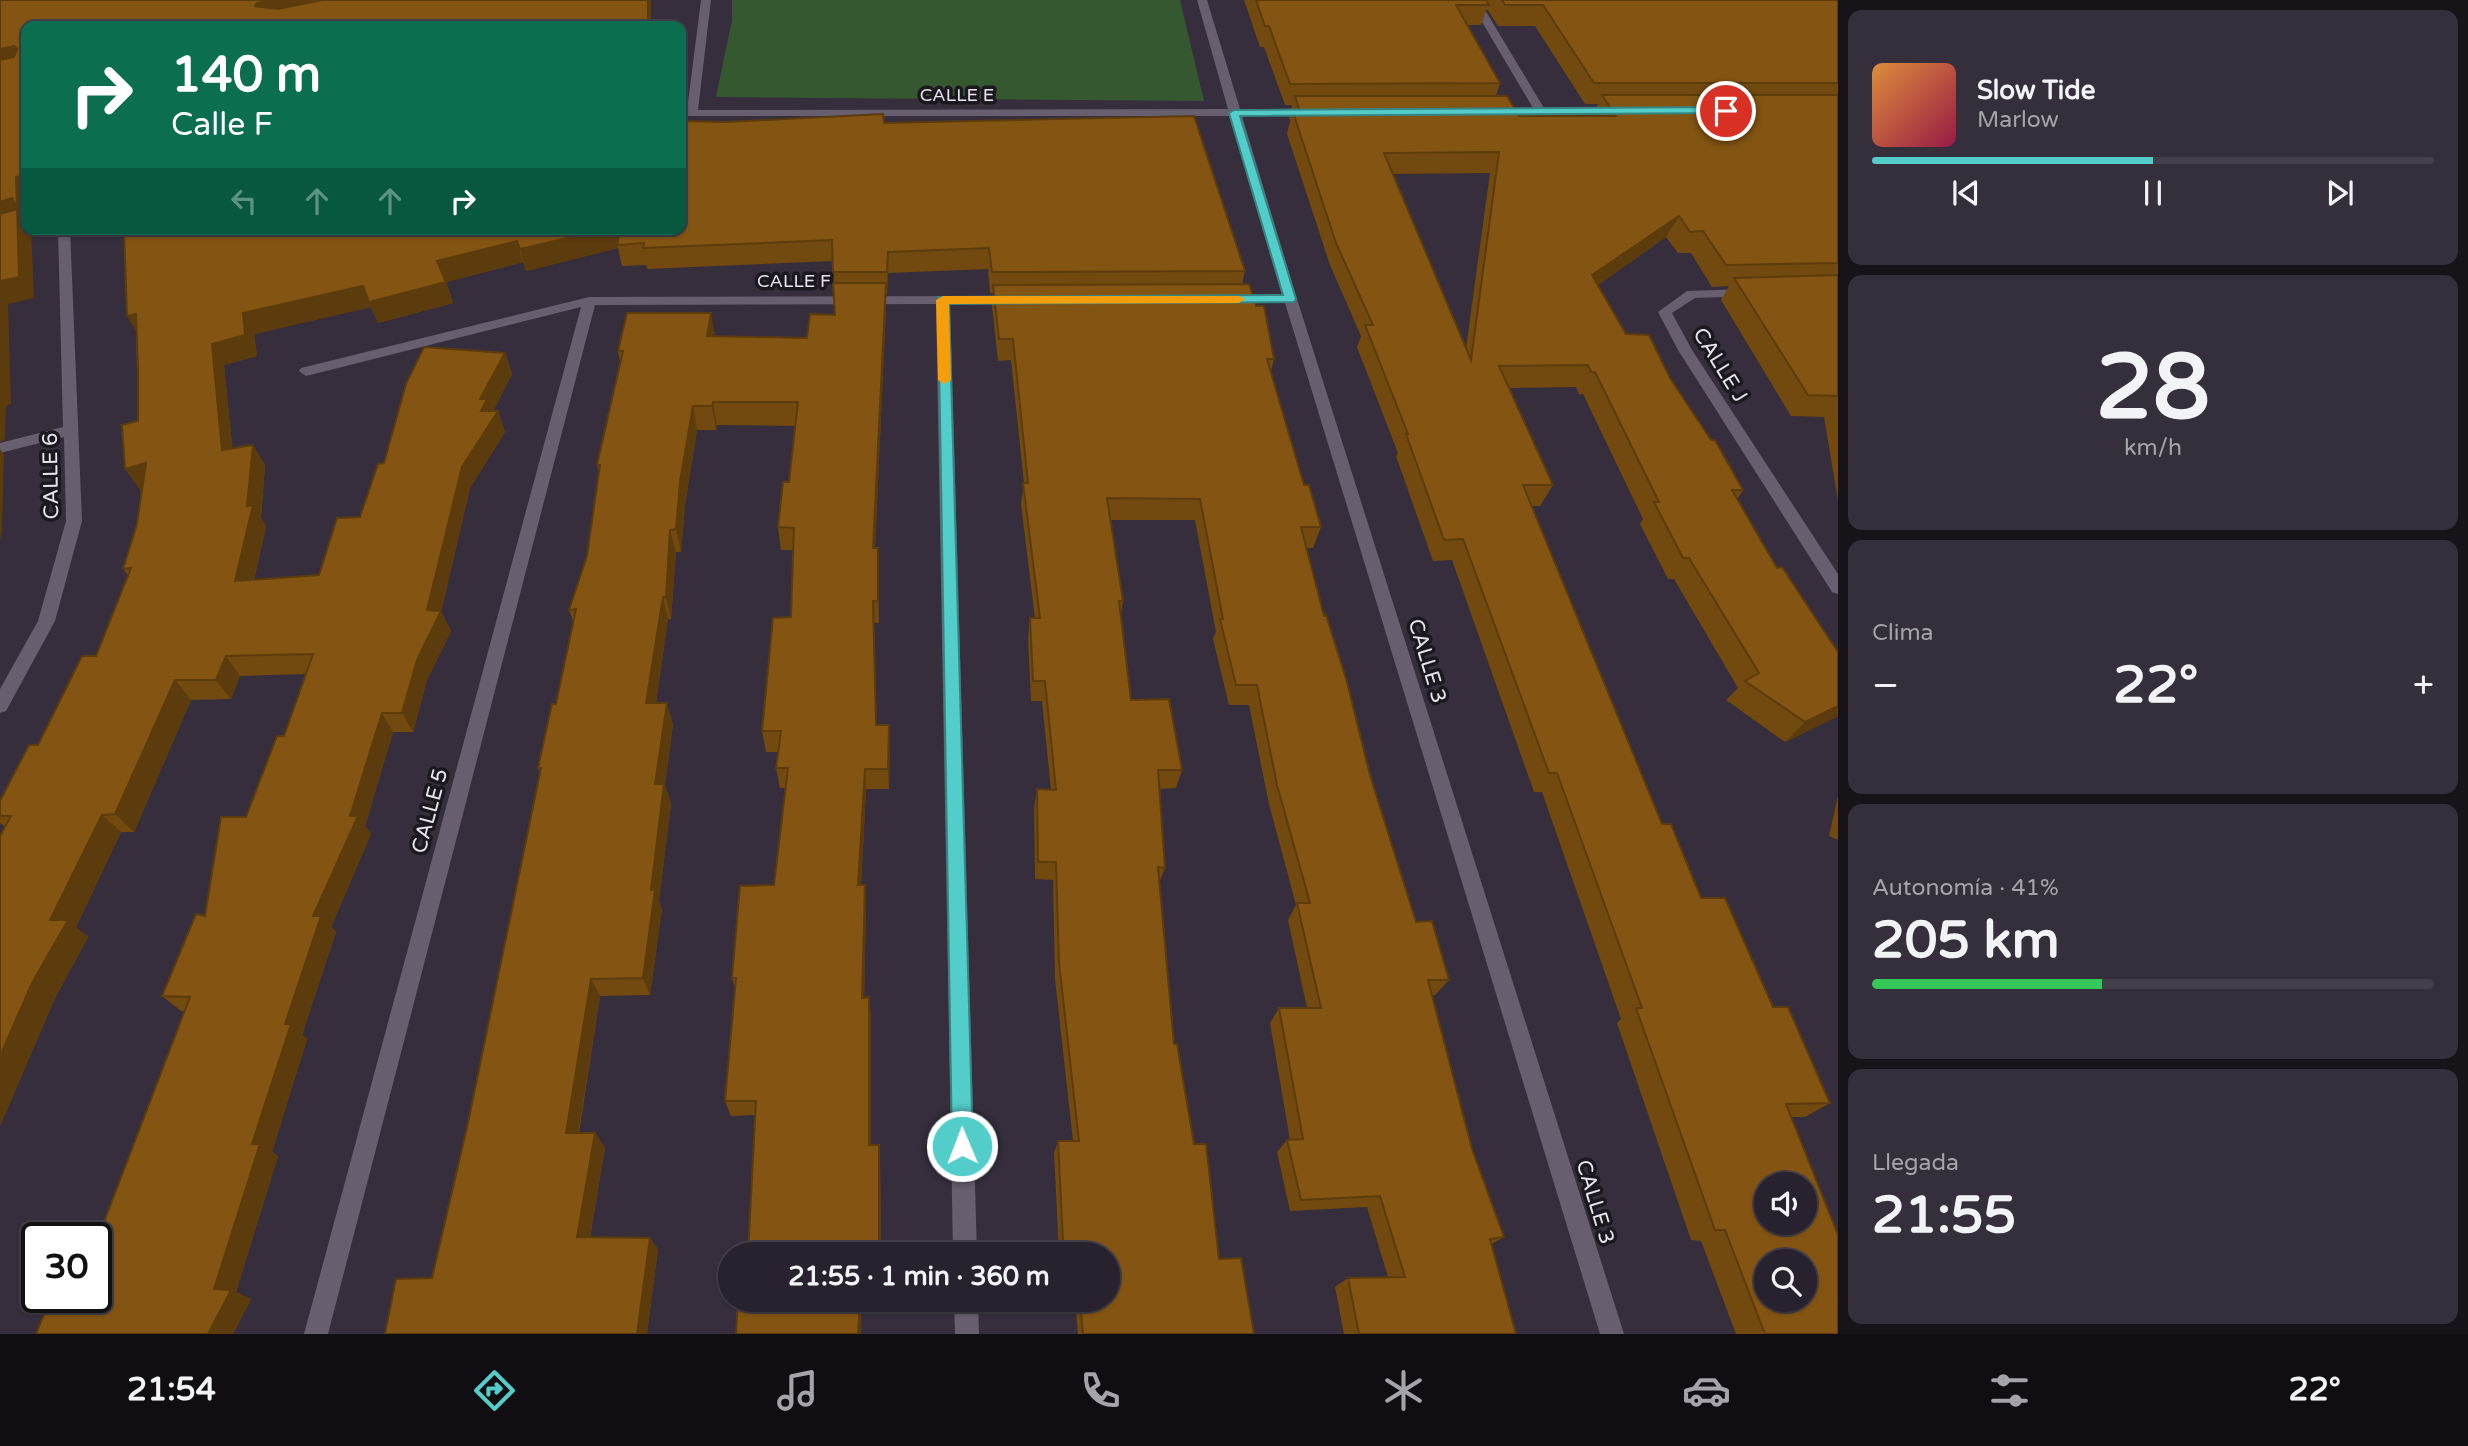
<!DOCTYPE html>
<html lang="es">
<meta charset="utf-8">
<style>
body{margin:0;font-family:"Varela Round",sans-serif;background:#342f3a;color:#f1f3f6;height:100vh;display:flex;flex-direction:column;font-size:26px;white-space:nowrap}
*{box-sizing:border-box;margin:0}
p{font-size:23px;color:#a5a4aa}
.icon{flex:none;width:38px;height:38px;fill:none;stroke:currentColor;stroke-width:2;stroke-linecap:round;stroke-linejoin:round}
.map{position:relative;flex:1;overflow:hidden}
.panel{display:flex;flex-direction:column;gap:10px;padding:10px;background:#161319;width:630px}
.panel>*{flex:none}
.hud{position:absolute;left:21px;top:21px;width:665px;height:214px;border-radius:14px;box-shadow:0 2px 5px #0004,0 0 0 2px #443f4a;background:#0b6e4f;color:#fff;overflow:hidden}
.fabs{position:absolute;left:1754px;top:1172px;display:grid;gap:14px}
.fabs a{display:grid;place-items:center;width:63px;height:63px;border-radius:50%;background:#28222e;box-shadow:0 2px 5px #0004,0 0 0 2px #443f4a;font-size:35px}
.speed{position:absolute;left:21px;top:1222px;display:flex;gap:14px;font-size:35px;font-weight:700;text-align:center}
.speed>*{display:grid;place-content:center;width:91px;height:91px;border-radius:50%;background:#28222e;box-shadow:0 2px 5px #0004,0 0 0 2px #443f4a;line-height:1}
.speed .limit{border:4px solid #111;border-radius:10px;background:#fff;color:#111}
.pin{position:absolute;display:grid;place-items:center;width:60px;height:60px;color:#fff;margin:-30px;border:4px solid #fff;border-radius:50%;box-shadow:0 2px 7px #0007}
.me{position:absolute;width:77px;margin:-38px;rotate:359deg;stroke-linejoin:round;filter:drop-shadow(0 0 5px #0008)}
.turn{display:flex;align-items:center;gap:24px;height:147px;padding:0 35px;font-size:32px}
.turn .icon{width:91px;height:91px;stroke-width:2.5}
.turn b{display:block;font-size:49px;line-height:60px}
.lanes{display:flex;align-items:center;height:66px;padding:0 35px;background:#0003;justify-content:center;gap:35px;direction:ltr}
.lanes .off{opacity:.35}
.big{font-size:52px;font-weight:700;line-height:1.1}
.panel .widget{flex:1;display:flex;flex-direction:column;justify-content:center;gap:10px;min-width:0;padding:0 24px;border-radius:14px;background:#342f3a}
.panel .dial{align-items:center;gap:0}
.dial b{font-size:91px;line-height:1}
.song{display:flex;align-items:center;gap:21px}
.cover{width:84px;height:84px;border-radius:10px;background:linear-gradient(135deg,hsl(30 70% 55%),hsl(340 70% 35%))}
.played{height:7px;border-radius:4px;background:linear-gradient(90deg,#53cdc9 50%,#443f4a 50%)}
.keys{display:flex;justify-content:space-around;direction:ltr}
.heat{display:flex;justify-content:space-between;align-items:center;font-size:38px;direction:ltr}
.charge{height:10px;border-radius:5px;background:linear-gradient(90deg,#34c759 41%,#443f4a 0)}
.trip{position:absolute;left:718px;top:1242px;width:402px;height:70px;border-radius:35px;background:#28222e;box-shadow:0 2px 5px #0004,0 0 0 2px #443f4a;font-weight:700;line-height:70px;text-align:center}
.menu{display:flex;height:112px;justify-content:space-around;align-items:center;background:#100e12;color:#a5a4aa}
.menu .icon{width:49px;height:49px}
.menu .current{color:#53cdc9}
.menu b{font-size:32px;color:#f1f3f6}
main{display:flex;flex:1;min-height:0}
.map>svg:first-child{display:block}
</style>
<main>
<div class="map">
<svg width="1838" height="1334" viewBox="0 0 1838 1334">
<rect width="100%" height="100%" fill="#362e3d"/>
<path fill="#365830" d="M732,0H1180L1204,101L716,97L732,20Z"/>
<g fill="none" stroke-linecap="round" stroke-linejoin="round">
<path fill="#675e6f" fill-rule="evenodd" d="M701,0H711L698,110L1228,109L1197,0H1207L1240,109L1318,110V114L1314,115L1242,116L1297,299L1624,1334H1600L1285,303H1232L1225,299L1232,295H1282L1230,116H681V110H687Z
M1469,0H1479L1544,108H1619L1623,109V113L1489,114V110L1493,109L1533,108Z
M58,229H70L82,521L55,621L6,711L0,713V689L38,621L66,521L64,437L0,453V443L63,427Z
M1747,289L1754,293L1752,296L1695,298L1672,313L1692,350L1838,574V594L1832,592L1678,350L1658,312L1687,291Z
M1015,296L1022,300L1020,303L950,304L977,1255H953L936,304L595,305L328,1334H304L581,307L306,376L299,371L301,368L589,297Z
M954,1300H978L979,1334H955Z"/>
</g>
<path fill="#72490f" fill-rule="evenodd" d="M1244,0H1838V500L1824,417L1791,416L1721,300L1729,286L1712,287L1691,253H1678L1666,237L1598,285L1626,334L1670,378L1743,490L1737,499L1777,568L1838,652V716L1785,742L1726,700L1738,688L1674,579H1668L1640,524L1643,519L1583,394H1579L1576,387L1509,388L1553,485L1540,506H1531L1662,824L1701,898L1773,1007L1830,1103L1805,1117H1791L1838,1334H1736L1701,1241L1691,1240L1617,1023L1621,1019L1542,792H1534L1452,560L1433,561L1396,456L1398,453L1357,347L1361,336L1330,265L1287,134L1290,121L1289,117L1292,105H1285L1264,47H1260ZM1487,9L1498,26H1535L1585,104H1598L1593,116H1519L1496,96L1500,83L1468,25H1481ZM1490,173L1466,348L1393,174Z
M884,123L1245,271L1242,284L1274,359L1271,371L1304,485L1321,527L1313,548H1306L1324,616L1370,775L1416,922L1449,980L1435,995H1432L1472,1149L1504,1237L1492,1244L1516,1334H1344L1335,1287L1348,1278L1388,1277L1367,1207L1290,1211L1277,1152L1287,1140H1290L1270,1023L1279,1008H1307L1288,920L1296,905L1269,804L1249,705H1229L1213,639L1216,632L1195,520H1110L1123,601L1121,614L1131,700L1182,770L1176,788L1160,789L1165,868L1159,883L1174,1044L1219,1259L1254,1334H1078L1075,1300H1108V1255H1071V1252H1059L1054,1153L1058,1141H1073L1055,979L1053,880L1035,879L1034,808L1037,789L1051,790L1042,701H1031L1028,639L1030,618H1035L1021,504L1024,483L1011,360L998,361L992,306L993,293H990L988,269L888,273L887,294H886V307L875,548L878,571L879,623H874L876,725H889L890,746L889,789H866L861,885H865L866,904L864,998L871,1014V1145L880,1158L881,1253L864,1254L755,1115L731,1116L725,1101L735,988L732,978L774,885L785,788H780L776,768L778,752H766L762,731L791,617L793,550H781L778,527L789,482L795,426L717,425L716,430H697L685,505L681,552H676L671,619H668L656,703L673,724L665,785L671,804L659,900L662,909L650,995L600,996L579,1133L605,1147L590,1238L658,1249L647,1334H385L432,1278L468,1123L540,772L538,768L556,704L573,621L569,610L587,556L599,473L597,465L620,362L618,351L715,337L807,338L835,315L833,261L647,269L646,265L622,266L618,248L526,271L523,262L446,282L453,303L378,323L371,307L254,334L257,356L224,365L232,448L253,445L265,465L261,518L266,526L254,580L319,575L360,517L384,463L505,353L512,374L493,411H498L505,432L470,488L441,612L451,631L427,680L413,732H393L365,826L371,834L331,927L336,932L302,1035L307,1039L272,1152L278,1156L236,1292L251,1299L233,1334H36L96,1297L184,1011H181L162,996L205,916L246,817L284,736L306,674L240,676L231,699L191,700L134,832H121L76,927L88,937L55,998L0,1126V836L5,827L0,823V801L96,656L128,575L123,569L137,524L142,489L140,490L138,421L136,331Z
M1838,796V840L1829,836Z"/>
<path fill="#5c3c0d" d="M275,0H380L265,23L255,6L257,3Z
M648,0H651V26H648Z
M14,46L25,66L0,72V49Z
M26,175V222L25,220L26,222V229H31L34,298L8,304L11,404L6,406L5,439L0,442V202L12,198L16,177Z
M1679,216L1666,237L1581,297L1592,275Z
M606,229H621L617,245L618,248L526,271L520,249Z
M517,241L523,262L446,282L453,303L378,323L371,307L254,334L257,356L224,365L235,471L222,450L212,344L243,313Z
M888,252V273L887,294V272Z
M886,283V307L874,571L873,548Z
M711,313L715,337L707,336Z
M136,314L140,338L127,316Z
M505,353L512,374L492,413L498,411L505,432L470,488L441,612L451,631L427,680L413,732L402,713L462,467L481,411L480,399Z
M713,402L717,425L716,430L712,406Z
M693,406L697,430L685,505L681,552L676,529L680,482Z
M253,445L265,465L261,518L266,526L249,601L235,581L247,506Z
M0,449L4,455L2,530L0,540Z
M146,463L160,484L140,490L125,469Z
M670,530L676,552L671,619L666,597Z
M663,597L668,619L653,724L646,703Z
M226,656L240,676L231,699L216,680Z
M175,680L191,700L134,832L115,814Z
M667,703L673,724L665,785L671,804L659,900L662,909L650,995L643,978L655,784Z
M1838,706V716L1785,742L1805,722Z
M382,713L393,732L365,826L371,834L331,927L336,932L302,1035L307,1039L272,1152L278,1156L236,1292L251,1299L233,1334H208L214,1289L313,916L350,816Z
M889,725L890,746L889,789L888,769Z
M865,769L866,789L860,904L858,885Z
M102,815L121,832L76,927L88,937L55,998L0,1126V1056L50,920Z
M865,885L866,904L864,1014L862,998Z
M591,979L600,996L576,1146L566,1133Z
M869,997L871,1014V1158L869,1145Z
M595,1133L605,1147L588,1248L577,1237Z
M879,1145L880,1158L881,1253L879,1243Z
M650,1238L658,1249L647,1334H637Z
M860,1300H862L861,1334H858Z"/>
<path fill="#845512" stroke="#5c3c0d" stroke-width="2" fill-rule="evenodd" d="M0,0H275L257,3L255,6L278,9L322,0H648V26H26V175L16,177L17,207L12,198L0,202V60L14,57L17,49L14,46L0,49Z
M1256,0H1486L1489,5H1456L1500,83L1290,84L1269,26H1265Z
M1502,0H1838V83H1594L1543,5H1505Z
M1602,95H1838V263L1726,265L1703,231L1690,232L1679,216L1592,275L1626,334L1649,335L1670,378L1711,440H1715L1743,490H1732L1777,568L1782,567L1838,652V706L1805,722L1745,681L1759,673L1689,558H1683L1654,502H1659L1595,372H1591L1588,365L1499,366L1553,485H1523L1662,824H1671L1701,898H1725L1773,1007H1788L1830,1103L1786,1104L1838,1235V1334H1765L1725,1230H1715L1636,1008H1642L1557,773H1549L1463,539L1444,540L1406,434H1408L1365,325H1373L1336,243L1293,112H1300L1295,96H1507L1519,116H1616ZM1499,152L1471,360L1384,153ZM1766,1185H1804V1223H1766ZM1766,1262H1804V1300H1766Z
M883,114L884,123L1194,116L1245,271L992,272L989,248L888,252L887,272H833L832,240L643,248L644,243L617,245L620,229H681V121L727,122Z
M17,207L19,277L0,281V214L15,210Z
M124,229H606L520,249L517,241L437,261L446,282L369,302L363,286L243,313L245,335L212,344L222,450L253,445L247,506L253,505L235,581L319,575L337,518L360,517L378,464L384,463L406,384L424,347L505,353L480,399H487L481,411H498L462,467L427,610L441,611L417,660L402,713H382L350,816H358L313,916H321L285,1024H291L252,1144H260L214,1289L231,1290L208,1334H36L51,1297H96V1243L190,997L162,996L196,914L205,916L221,817H246L277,736H284L313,654L226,656L216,680H175L115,814L102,815L50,920H68L32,983L0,1056V836L11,816H0V801L29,745H38L82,656H96L131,568L123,569L137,524L146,463L125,469L122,425L138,421V367L136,314L127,316Z
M1838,275V396L1808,395L1734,278Z
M833,283H886L873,548H878V601H873L876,725H889L888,769H865L858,885H865L862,998L869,997V1145H879V1243H862V1255H748L756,1101H725L736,978H732L740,886L774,885L788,768H776L781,731H762L773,618L791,617L794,528L778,527L783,482H789L798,402H713L712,406H693L680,482L676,529L670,530L666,597H663L646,703H667L655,784H664L651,890H655L643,978L591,979L566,1133H595L577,1237L650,1238L637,1334H385L396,1279L432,1278L468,1123L541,768H538L552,704H556L576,609L569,610L587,556L600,465H597L623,351H618L627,313H711L707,336L807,338L810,314L835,315Z
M1249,284L1256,306H1264L1274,359H1267L1304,485H1309L1321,527H1301L1324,616L1326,615L1347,682L1370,775L1416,922L1432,921L1449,980H1428L1472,1149L1504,1237L1490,1239L1516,1334H1359L1348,1278L1405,1277L1380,1196L1301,1200L1287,1140L1303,1139L1279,1008H1321L1297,903H1310L1277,785L1257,685H1236L1220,619H1223L1200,499L1107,498L1123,601H1119L1131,700L1169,699L1182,770H1158L1165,868L1158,867L1174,1044H1177L1194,1144H1206L1219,1259L1241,1258L1254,1334H1083L1080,1300H1108V1255H1076L1075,1242H1063L1058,1141H1079L1059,963L1056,862H1038L1037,789L1056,790L1045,681H1033L1030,618H1040L1023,483H1028L1013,339H999L993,285Z
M738,1300H860L858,1334H736Z"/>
<path fill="#53cdc9" stroke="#368583" stroke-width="2" d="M1726,107L1729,108V113L1240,116L1296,299L1294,302L949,304L973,1146L970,1153L962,1156L955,1153L952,1146L938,297L1283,295L1229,113L1234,110Z"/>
<path fill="#f59e0b" d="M943,296H1239L1245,299L1239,303L949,304L951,380L944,384L938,380L936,300Z"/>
<g text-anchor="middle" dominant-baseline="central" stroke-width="7" stroke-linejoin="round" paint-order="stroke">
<g font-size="18" fill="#e8e3ed" stroke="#1c181f">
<text x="957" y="95">CALLE E</text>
<text x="794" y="281">CALLE F</text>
</g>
<g font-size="21" fill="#e8e3ed" stroke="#1c181f">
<text transform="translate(1720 365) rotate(58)">CALLE J</text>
<text transform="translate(51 476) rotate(-91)">CALLE 6</text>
<text transform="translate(1427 661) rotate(73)">CALLE 3</text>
<text transform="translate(430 811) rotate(-75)">CALLE 5</text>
<text transform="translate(1595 1202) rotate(73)">CALLE 3</text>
</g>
</g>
</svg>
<div class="fabs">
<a><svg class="icon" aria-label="sound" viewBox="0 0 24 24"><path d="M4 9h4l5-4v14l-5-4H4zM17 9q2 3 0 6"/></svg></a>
<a><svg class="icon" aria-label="search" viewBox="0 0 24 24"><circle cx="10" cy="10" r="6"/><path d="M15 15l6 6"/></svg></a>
</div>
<div class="speed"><div class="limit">30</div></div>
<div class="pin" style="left:1726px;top:111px;background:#d93025"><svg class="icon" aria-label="arrive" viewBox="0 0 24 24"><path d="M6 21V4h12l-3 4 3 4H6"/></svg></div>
<svg class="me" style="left:962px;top:1146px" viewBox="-20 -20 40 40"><circle r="17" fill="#53cdc9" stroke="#fff" stroke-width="3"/><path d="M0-11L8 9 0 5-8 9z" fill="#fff"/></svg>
<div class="trip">21:55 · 1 min · 360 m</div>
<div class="hud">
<div class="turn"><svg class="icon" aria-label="right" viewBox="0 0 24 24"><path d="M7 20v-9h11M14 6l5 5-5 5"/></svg><div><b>140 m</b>Calle F</div></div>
<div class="lanes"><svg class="icon off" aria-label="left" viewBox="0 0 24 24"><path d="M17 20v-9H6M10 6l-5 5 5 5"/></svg><svg class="icon off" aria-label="ahead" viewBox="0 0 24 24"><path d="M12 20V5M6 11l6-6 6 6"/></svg><svg class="icon off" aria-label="ahead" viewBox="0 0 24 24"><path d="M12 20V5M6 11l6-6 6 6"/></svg><svg class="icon" aria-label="right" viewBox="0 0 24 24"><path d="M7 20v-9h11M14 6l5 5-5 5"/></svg></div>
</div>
</div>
<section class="panel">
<div class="widget">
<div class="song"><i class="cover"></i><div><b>Slow Tide</b><p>Marlow</p></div></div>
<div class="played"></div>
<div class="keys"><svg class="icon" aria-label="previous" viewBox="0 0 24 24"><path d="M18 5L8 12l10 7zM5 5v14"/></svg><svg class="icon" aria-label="pause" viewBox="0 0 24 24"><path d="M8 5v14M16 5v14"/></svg><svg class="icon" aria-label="next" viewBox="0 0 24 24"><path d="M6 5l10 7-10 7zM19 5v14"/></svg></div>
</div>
<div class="widget dial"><b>28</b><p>km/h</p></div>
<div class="widget"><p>Clima</p>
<div class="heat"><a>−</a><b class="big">22°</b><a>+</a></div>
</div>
<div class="widget"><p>Autonomía · 41%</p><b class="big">205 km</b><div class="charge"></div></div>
<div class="widget"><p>Llegada</p><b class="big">21:55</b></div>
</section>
</main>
<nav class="menu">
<b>21:54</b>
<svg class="icon current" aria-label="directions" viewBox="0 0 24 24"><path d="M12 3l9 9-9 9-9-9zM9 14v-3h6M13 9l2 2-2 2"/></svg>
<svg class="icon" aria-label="music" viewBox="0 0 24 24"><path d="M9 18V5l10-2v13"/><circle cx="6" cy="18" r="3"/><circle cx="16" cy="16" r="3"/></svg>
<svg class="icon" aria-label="phone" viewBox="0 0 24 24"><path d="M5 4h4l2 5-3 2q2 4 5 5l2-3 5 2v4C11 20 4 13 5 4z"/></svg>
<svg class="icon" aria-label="climate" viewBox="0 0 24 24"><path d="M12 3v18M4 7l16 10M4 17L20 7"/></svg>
<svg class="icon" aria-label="car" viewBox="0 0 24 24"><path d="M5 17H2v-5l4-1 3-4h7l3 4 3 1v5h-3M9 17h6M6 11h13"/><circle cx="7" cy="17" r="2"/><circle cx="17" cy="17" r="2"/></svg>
<svg class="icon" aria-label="filters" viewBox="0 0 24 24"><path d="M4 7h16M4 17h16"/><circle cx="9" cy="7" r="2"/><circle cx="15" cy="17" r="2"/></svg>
<b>22°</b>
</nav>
